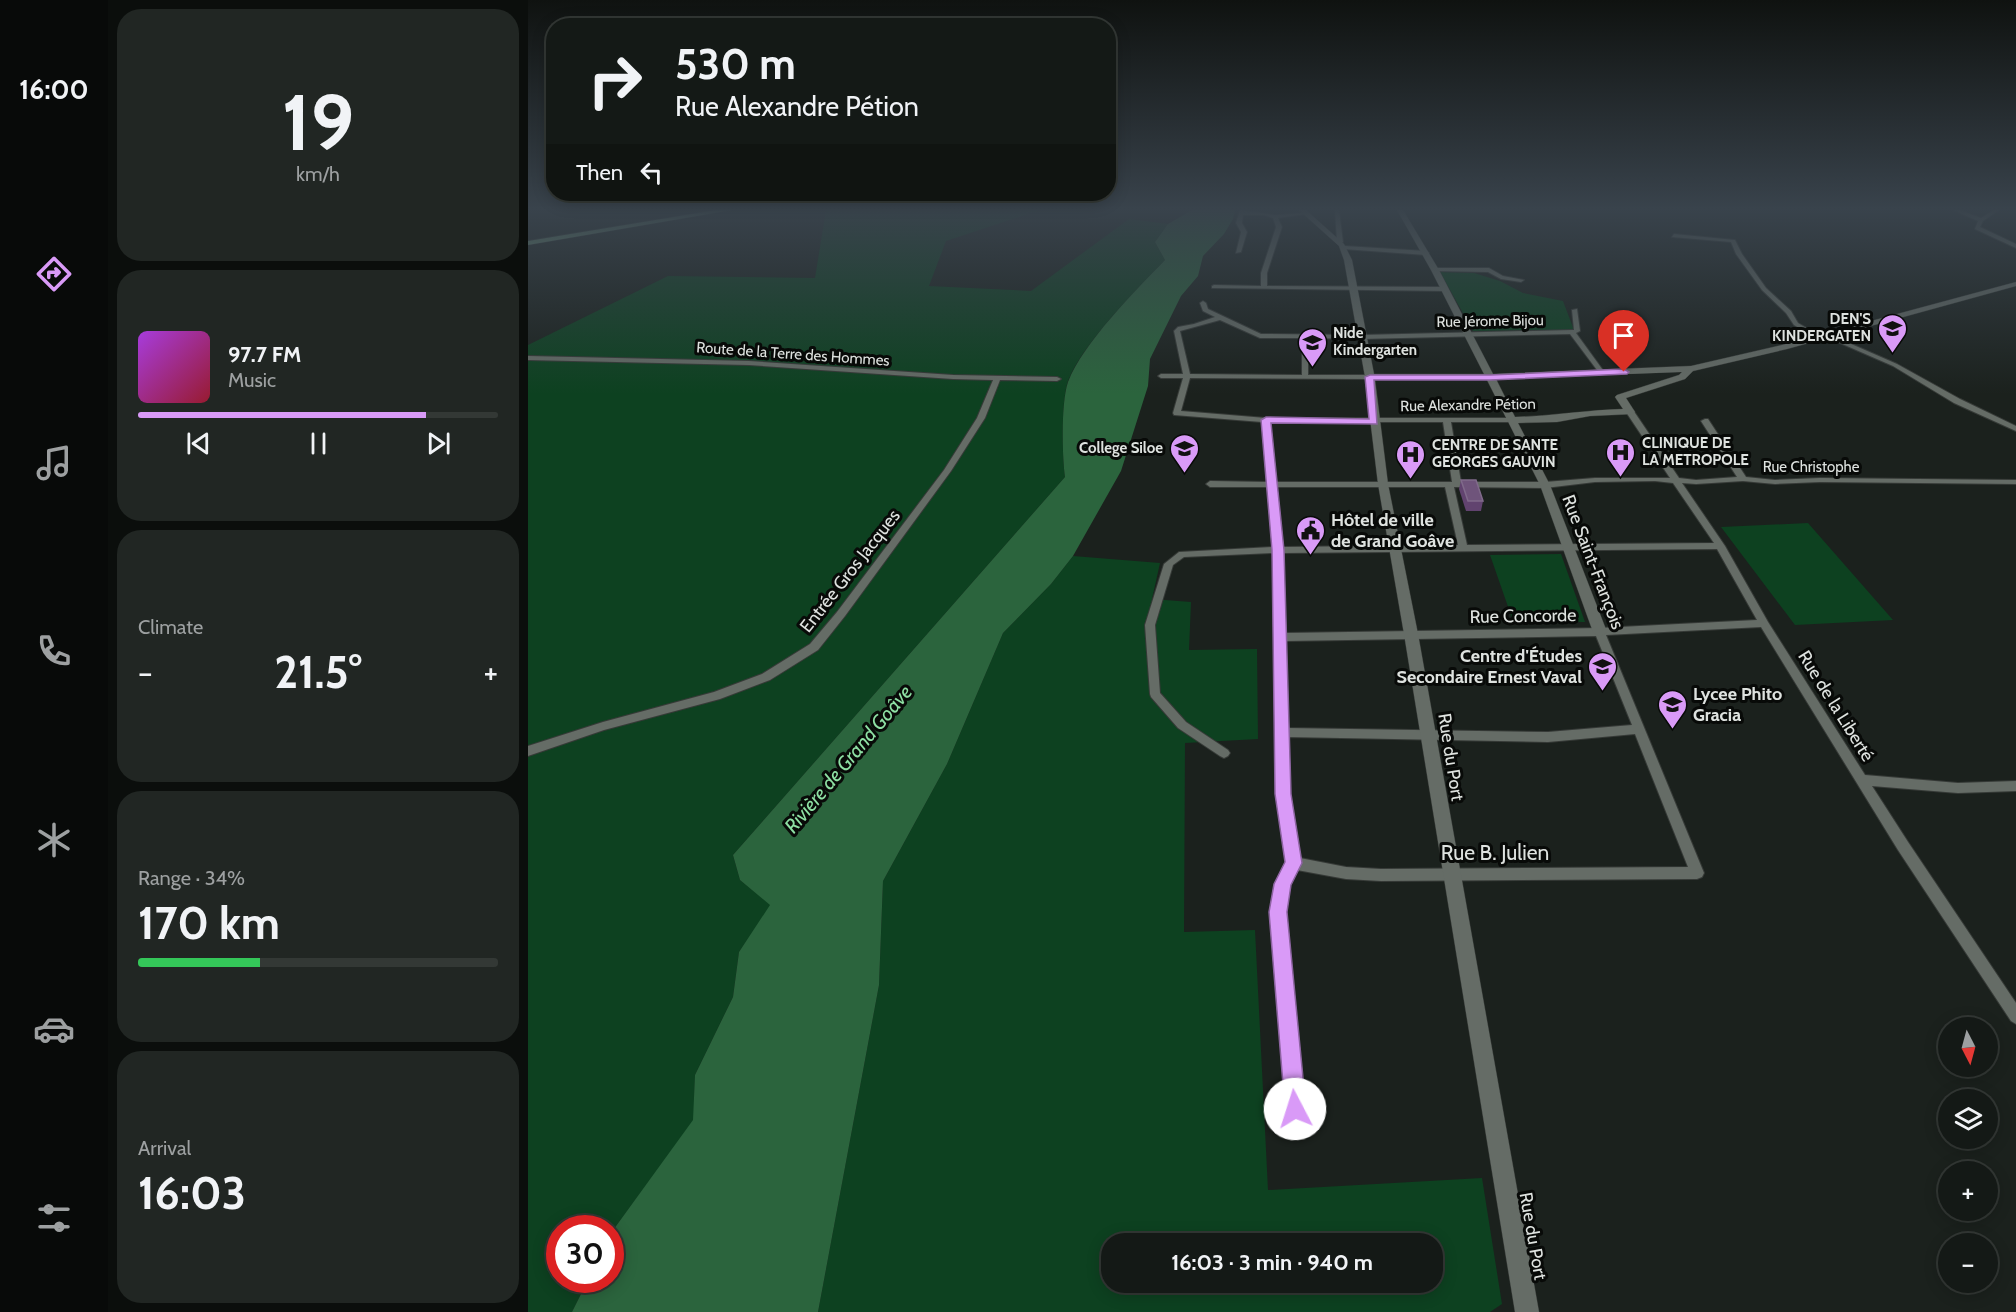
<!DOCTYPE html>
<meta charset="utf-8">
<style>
body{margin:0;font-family:Cabin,sans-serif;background:#212623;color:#f1f3f6;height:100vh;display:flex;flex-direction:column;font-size:22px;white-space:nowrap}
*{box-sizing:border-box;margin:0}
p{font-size:20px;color:#9da0a1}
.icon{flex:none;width:33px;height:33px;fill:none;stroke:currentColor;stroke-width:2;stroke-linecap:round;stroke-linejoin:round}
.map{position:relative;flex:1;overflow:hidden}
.side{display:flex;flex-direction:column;gap:9px;padding:9px;background:#0b0e0c;width:420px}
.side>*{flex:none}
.banner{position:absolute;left:18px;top:18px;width:570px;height:183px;border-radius:24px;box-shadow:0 3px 15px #0003,0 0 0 2px #333835;background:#141916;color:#f1f3f6;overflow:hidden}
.needle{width:39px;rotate:174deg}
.buttons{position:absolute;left:1410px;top:1017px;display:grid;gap:12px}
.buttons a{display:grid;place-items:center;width:60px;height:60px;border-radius:50%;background:#141916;box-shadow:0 3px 15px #0003,0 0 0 2px #333835;font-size:30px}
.speed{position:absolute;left:18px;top:1215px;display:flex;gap:12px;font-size:30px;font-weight:700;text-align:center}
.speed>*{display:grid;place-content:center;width:78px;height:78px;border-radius:50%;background:#141916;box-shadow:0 3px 15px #0003,0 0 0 2px #333835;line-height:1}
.speed .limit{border:9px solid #d22;background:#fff;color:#111}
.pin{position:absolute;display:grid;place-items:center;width:51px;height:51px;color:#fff;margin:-62px -26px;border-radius:50% 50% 50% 0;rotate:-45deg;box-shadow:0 0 6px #0007}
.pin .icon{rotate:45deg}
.me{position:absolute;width:66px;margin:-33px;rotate:355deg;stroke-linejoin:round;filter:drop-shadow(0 0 4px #0008)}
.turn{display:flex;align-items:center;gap:21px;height:126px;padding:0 30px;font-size:27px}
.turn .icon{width:78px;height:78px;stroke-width:2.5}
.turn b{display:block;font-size:42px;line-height:51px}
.then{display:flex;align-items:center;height:57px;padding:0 30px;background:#0003;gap:12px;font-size:22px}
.big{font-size:45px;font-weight:700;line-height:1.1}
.side .tile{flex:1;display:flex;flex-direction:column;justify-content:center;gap:9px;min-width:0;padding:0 21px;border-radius:24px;background:#212623}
.side .dial{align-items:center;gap:0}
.dial b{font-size:78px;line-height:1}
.song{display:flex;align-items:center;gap:18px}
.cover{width:72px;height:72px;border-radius:9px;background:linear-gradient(135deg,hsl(280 70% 55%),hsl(350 70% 35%))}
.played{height:6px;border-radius:3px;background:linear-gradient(90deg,#d99af7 80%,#333835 80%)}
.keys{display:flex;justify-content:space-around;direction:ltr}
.heat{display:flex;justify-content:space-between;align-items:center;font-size:33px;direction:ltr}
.charge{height:9px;border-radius:4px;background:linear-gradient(90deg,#34c759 34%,#333835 0)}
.trip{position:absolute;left:573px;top:1233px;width:342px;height:60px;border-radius:24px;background:#141916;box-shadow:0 3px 15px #0003,0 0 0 2px #333835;font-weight:700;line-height:60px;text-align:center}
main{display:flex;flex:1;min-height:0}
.tab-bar{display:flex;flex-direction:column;width:108px;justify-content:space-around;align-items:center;background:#080a09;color:#9da0a1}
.tab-bar .icon{width:42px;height:42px}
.tab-bar .selected{color:#d99af7}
.tab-bar b{font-size:27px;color:#f1f3f6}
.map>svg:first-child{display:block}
</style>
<main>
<nav class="tab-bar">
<b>16:00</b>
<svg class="icon selected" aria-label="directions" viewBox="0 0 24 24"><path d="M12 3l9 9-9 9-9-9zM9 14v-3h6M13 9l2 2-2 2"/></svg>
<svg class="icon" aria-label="music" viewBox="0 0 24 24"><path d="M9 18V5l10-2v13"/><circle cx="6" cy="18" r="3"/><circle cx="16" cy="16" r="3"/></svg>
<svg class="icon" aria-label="phone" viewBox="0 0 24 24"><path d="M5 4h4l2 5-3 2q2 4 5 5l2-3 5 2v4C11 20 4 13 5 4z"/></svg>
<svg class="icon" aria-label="climate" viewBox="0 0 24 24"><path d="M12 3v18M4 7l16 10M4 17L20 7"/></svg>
<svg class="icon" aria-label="car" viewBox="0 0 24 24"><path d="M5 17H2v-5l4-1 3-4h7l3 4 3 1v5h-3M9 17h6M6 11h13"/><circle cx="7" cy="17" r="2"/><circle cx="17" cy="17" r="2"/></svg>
<svg class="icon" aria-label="filters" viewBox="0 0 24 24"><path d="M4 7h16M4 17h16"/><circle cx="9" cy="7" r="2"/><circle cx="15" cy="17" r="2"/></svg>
</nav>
<section class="side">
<div class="tile dial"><b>19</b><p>km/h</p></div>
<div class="tile">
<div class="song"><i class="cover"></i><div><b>97.7 FM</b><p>Music</p></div></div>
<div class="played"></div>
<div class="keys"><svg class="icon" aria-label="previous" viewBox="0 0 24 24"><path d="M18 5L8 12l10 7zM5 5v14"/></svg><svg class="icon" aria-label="pause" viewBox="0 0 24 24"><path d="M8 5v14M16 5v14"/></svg><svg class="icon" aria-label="next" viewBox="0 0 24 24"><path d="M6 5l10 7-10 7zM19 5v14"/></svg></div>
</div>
<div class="tile"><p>Climate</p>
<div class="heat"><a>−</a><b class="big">21.5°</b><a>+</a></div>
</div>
<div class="tile"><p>Range · 34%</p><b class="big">170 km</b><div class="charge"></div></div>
<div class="tile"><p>Arrival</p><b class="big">16:03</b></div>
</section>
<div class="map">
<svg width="1488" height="1312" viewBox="0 0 1488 1312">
<rect width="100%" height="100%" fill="#1b211d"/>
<path fill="#0d4120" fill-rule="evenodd" d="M298,210H512L418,241L401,286L503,291L601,219L640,224L627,242L637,260C608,290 555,343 540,381C533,401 534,456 537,477L205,855L212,880L243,905L211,952L205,997L167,1075L166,1120L83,1233L82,1228H32V1280H60L44,1312H0V345L140,276L287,278Z
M912,272L946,273L972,281L995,293L1035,301L1046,330L945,331Z
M1280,523L1365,620L1267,625L1193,527Z
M1033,554L1057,622L985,621L962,555Z
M545,556L632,563L624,599L663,602L661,650L729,649L730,739L657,743L656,932L727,930L740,1190L954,1178L974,1304L962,1312H290L351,985L355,881L419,764L475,633L523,584ZM584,1244H904V1282H584Z"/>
<path fill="#2b643d" d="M664,210H707L705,219L696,234L675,256L670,276L653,296L622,359L620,386L593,471L545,556L523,584L475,633L419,764L355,881L351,985L290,1312H44L60,1280H82L83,1233L165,1120L167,1075L205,997L211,952L242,905L212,880L205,855L537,477C534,455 533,402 540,382C555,343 608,290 637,260L627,242L640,224Z"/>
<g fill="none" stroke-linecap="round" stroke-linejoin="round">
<defs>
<path id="minor" d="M712,210L747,215L776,213L778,214L750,218L754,227L739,273V286L917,287L920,289L917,291L684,288V286L686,285L733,286V273L748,227L745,218L736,215H715L714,223L719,232L713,252L708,253L713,232L708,223Z
M807,210H811L815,242L812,244L809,242Z
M1425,210H1431L1453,218L1466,210H1471L1455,221L1452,227L1488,244V248L1447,229L1450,221Z
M1146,234L1207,240L1214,254L1238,288L1263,311L1270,323L1292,336V338H1288L1266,325L1258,313L1234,290L1208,254L1203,242L1144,237Z
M817,246L898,251L901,253L898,255L815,249Z
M907,268H961L975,276L996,280L993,282L973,279L960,272L905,271V269Z
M675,301L678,303L680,309L733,334L833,335L1044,330H1046L1044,310L1049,309L1052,331L1048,333L1077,373L1076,374H1072L1042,334L833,339L780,338V375H842L846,377L842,379L662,378L653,411L738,418H987L988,420L984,422H923L933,482H1017L1067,478H1142L1098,412L1102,410H1105L1151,478L1168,480L1209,477L1173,421L1177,419H1180L1218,477L1247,480L1292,478L1488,480V484L1292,482L1247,484L1215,481L1168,484L1154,483L1197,546L1240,622L1337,775L1430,783L1488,781V791L1430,793L1344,786L1380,842L1488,1003V1024L1483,1021L1370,850L1233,627L1078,635L1176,873L1174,877L1169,879L853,881L818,879L769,870L761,885L757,912L775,1109L773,1115L767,1117L761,1115L759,1109L743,912L747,884L759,862L749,793L745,553L656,557L645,565L627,625L632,693L658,722L700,750L702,753L700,756L696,758L692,756L650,728L623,697L622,694L617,625L636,564L651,552L745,547L740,487H682L678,484L682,481L740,482L734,422L646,415L645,413L655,378H633L630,376L633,374H655L646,331L650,327L666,324L687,317L675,311L672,303ZM692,320L732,338H774V375L662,374L652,331ZM742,422H915L924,482H748ZM1127,481L1145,483L1186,543L939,545L926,487L1017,488L1067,482ZM748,487H917L930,545L754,547ZM1189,549L1229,620L1072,628L757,633L755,553ZM1068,636L1104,725L1020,732L759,728L757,641ZM1107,734L1160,867L853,869L818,867L772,858L761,793L760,737L1020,742Z
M1298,333L1369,364L1432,399L1488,426V431L1426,403L1365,366L1296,336V334Z
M0,356L221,361L425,375L529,377L533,379L529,381L472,380L457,418L423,471L317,616L290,650L242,680L192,699L76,730L0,756V746L75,722L186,692L234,674L282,644L309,612L416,470L449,418L465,380L425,379L221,365L0,360Z"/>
<path id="tertiary" d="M771,210H778L816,244L824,260L846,374H956L903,270L869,210H875L911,270L965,374L1163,366L1254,345L1488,282V286L1259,349L1165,371L1157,379L1098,398L1107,412L1105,414L1062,416L1029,422L990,423L1022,485L1079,632L1072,637L1065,632L1012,485L959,380H847L860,484L890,634L1011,1312H987L876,634L850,484L837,377L816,260L811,246ZM1154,372L1151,375L1089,395L1087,397L1095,409C1059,410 1024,416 987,417L968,379Z"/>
<path id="primary" d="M188,210H204L0,245V241Z"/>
</defs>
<use href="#minor" stroke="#363a37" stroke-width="2"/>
<use href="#tertiary" stroke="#363a37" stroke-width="1"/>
<use href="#primary" stroke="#363a37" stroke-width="1"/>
<use href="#minor" fill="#656c66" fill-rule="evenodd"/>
<use href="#tertiary" fill="#656c66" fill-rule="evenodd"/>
<use href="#primary" fill="#7aa886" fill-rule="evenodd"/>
</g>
<path fill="#61436f" d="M933,480L955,501L953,511H938L931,489Z"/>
<path fill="#6f547b" stroke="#806a8b" stroke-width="1.5" d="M933,480H948L955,501H940Z"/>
<linearGradient id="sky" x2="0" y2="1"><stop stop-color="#0f1210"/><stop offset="0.53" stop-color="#39434c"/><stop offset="1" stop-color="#39434c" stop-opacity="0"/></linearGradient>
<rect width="1488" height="394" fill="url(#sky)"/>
<path fill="#d99af7" stroke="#8d64a1" stroke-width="1.5" d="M1096,369L1101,372L1099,374L962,380H846L849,424L743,423L756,550L763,794L774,863L763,885L759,912L778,1109L775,1116L767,1119L760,1116L757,1109L741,912L746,884L757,862L747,794L744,550L733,420L738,417L841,419L837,377L842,375H962Z"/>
<defs>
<symbol id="school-pin" viewBox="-11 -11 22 30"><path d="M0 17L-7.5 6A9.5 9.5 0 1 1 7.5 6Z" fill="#d99af7" stroke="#080a08"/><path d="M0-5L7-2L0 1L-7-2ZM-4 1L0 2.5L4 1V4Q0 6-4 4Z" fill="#111"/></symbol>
<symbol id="hospital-pin" viewBox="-11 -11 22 30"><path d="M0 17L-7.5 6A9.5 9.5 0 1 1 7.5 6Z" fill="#d99af7" stroke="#080a08"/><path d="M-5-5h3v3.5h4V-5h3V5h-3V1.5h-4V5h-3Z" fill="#111"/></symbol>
<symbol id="civic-pin" viewBox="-11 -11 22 30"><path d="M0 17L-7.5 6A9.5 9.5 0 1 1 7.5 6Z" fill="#d99af7" stroke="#080a08"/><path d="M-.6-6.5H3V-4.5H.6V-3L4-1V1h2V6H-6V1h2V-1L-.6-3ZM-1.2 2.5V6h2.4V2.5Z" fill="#111"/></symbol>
</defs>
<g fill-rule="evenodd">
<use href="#school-pin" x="1348" y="312" width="33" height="45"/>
<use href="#school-pin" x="768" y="326" width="33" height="45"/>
<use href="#school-pin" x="640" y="432" width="33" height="45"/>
<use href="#hospital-pin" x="1076" y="436" width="33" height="45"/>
<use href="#hospital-pin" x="866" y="438" width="33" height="45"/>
<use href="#civic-pin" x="766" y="514" width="33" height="45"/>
<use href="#school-pin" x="1058" y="650" width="33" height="45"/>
<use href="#school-pin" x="1128" y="688" width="33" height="45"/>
</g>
<g text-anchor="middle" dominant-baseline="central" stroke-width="6" stroke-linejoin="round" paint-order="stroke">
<g font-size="15" font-weight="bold" fill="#dee2df" stroke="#080a08" text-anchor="start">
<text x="1343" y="319" text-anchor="end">DEN'S<tspan x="1343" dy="17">KINDERGATEN</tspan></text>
<text x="805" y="333">Nide<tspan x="805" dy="17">Kindergarten</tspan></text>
<text x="1114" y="443">CLINIQUE DE<tspan x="1114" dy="17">LA METROPOLE</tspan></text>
<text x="904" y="445">CENTRE DE SANTE<tspan x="904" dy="17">GEORGES GAUVIN</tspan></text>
<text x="635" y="448" text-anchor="end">College Siloe</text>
</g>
<g font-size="15" fill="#dee2df" stroke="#080a08">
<text transform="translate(962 321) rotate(-1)">Rue Jérome Bijou</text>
<text transform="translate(265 354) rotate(4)">Route de la Terre des Hommes</text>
<text transform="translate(940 405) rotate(-1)">Rue Alexandre Pétion</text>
<text x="1283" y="467">Rue Christophe</text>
</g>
<g font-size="18" font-weight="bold" fill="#dee2df" stroke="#080a08" text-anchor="start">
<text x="803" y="520">Hôtel de ville<tspan x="803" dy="21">de Grand Goâve</tspan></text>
<text x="1054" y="656" text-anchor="end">Centre d'Études<tspan x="1054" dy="21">Secondaire Ernest Vaval</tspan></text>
<text x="1165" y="694">Lycee Phito<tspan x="1165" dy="21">Gracia</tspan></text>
</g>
<g font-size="18" fill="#dee2df" stroke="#080a08">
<text transform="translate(1065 562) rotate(69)">Rue Saint-François</text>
<text transform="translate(322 571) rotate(-52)">Entrée Gros Jacques</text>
<text transform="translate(995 616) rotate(-1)">Rue Concorde</text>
<text transform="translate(1308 706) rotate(58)">Rue de la Liberté</text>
<text transform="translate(923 757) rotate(81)">Rue du Port</text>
<text transform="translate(1005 1236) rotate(80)">Rue du Port</text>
</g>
<g font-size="20" font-style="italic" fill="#8ee1a4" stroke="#080a08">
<text transform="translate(320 759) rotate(-50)">Rivière de Grand Goâve</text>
</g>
<g font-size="21" fill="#dee2df" stroke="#080a08">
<text x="967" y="852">Rue B. Julien</text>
</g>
</g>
</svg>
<div class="buttons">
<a><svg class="needle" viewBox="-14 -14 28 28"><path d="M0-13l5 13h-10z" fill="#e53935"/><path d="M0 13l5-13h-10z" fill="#9da0a1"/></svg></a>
<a><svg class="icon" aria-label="layers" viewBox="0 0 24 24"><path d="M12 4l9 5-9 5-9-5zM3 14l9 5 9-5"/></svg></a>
<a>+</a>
<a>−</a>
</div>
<div class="speed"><div class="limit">30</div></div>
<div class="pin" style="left:1096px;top:372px;background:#d93025"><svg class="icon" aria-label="arrive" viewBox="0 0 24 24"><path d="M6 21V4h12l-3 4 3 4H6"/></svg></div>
<svg class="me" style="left:767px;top:1109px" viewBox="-20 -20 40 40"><circle r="19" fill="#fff"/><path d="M0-13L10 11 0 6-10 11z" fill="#d99af7"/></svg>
<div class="trip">16:03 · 3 min · 940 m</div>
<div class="banner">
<div class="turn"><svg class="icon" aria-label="right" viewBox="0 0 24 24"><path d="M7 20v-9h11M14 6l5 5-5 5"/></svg><div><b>530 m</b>Rue Alexandre Pétion</div></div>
<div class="then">Then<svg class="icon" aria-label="left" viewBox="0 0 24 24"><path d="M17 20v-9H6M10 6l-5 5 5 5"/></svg></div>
</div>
</div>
</main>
